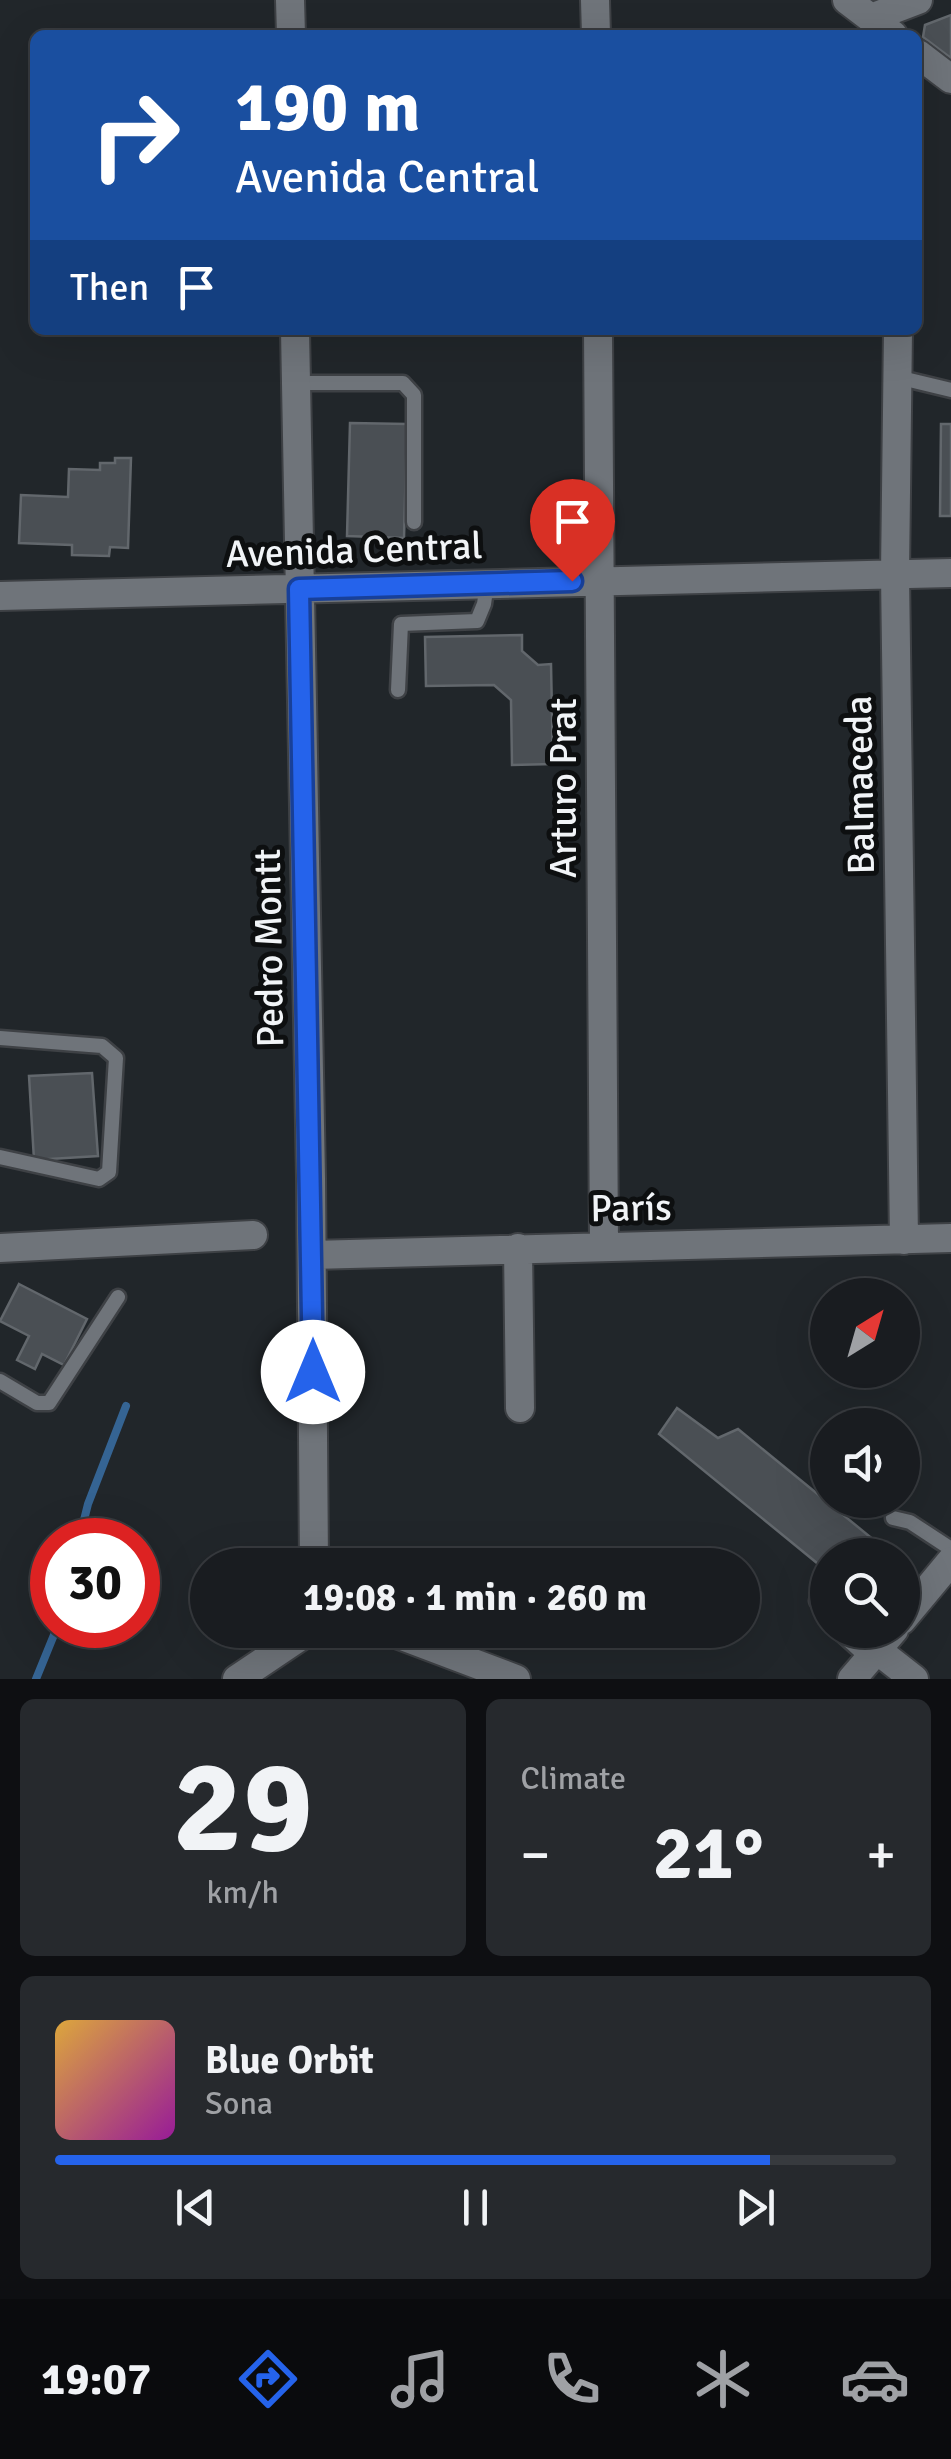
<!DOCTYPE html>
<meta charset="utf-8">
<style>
body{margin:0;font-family:Signika,sans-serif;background:#26292d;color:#f1f3f6;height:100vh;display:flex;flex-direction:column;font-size:38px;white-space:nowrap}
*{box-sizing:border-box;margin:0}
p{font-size:32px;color:#9fa1a5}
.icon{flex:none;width:55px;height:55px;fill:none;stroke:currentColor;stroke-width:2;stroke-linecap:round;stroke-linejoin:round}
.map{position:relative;height:1679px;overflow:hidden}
.side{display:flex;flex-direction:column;gap:20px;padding:20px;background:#0e0f12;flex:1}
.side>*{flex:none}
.guide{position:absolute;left:30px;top:30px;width:892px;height:305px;border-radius:15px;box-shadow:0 10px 40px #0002,0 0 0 2px #373a3e;background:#1a4fa0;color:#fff;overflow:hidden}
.needle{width:65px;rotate:37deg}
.tools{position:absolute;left:810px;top:1278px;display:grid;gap:20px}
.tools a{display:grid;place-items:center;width:110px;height:110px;border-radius:50%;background:#191c20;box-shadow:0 10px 40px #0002,0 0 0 2px #373a3e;font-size:50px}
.speed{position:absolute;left:30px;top:1518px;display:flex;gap:20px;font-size:50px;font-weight:700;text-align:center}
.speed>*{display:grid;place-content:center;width:130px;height:130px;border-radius:50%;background:#191c20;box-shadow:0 10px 40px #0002,0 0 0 2px #373a3e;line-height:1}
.speed .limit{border:15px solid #d22;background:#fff;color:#111}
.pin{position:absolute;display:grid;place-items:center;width:85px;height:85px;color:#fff;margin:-102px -42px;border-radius:50% 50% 50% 0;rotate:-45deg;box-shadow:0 0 10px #0007}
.pin .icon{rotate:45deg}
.me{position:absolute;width:110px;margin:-55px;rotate:0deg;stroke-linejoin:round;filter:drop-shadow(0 0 8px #0008)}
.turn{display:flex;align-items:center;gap:35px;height:210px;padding:0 40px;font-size:45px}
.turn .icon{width:130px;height:130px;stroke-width:2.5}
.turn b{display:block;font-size:70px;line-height:85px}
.then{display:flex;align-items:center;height:95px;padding:0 40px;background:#0003;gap:20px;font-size:38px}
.big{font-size:75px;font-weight:800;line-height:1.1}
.side .card{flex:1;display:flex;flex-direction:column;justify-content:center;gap:15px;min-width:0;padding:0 35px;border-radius:15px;background:#26292d}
.side .dial{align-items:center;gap:0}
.dial b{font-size:130px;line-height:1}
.song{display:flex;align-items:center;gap:30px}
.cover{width:120px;height:120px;border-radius:15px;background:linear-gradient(135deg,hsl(40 70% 55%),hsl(300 70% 35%))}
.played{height:10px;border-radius:5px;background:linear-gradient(90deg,#2563eb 85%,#373a3e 85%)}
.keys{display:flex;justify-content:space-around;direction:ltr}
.heat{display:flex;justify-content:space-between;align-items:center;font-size:55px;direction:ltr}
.side .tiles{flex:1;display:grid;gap:20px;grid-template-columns:1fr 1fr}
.card:last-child{grid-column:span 2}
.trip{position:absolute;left:190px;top:1548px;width:570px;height:100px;border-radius:50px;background:#191c20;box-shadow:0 10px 40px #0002,0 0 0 2px #373a3e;font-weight:800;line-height:100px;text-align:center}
.tabs{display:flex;height:160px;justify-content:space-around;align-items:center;background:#0a0b0d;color:#9fa1a5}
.tabs .icon{width:70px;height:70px}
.tabs .selected{color:#2563eb}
.tabs b{font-size:45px;color:#f1f3f6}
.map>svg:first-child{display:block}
</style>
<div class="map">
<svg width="951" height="1679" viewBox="0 0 951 1679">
<rect width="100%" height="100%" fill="#21262a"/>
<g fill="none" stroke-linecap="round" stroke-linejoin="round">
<path stroke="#356493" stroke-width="8" d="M79,1540L88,1504L126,1406
M36,1679L58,1625"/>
</g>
<path fill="#4a4f54" stroke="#62676c" stroke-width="2.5" d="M951,15V58L923,37L925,25Z
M350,423L407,424L404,538L347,536Z
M941,424H951V516H940Z
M115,458H131L128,548L110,547L109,556L72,555V545L19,543L21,495L68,497L69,469L100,470V463H115Z
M522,635V651L538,665L551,664L553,764L512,765L511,700L494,685L426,686L425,637Z
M92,1073L98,1156L34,1160L29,1076Z
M19,1284L87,1319L64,1365L42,1354L35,1369L17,1360L29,1336L0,1321Z
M677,1408L718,1438L738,1429L891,1554L828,1555V1572L659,1434Z"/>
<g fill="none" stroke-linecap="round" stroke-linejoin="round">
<defs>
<path id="service" d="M897,377L951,390
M296,383H403L414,395V522
M398,690L401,624L477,621L484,604L487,583
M0,1038L102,1046L116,1058L109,1172L99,1179L0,1157
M0,1381L37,1403H49L118,1297
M893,1518L910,1522L951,1549
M819,1590L817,1601L828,1620
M837,1630L869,1659"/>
<path id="minor" d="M290,0L291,35
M595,0L596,35
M295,330L311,1179L314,1565
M598,330L604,1246
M898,330L895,574L904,1240
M0,596L951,573
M0,1248L253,1235
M518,1248L520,1408
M312,1255L951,1238
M902,1620L951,1561
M386,1630L516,1679
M877,1650L914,1679
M237,1679L310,1630
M852,1679L894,1630"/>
<path id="tertiary" d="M847,0L893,35
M871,18L918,0
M918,54L951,79"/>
</defs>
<use href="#service" stroke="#3e4145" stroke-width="19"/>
<use href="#minor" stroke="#3e4145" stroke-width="32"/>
<use href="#tertiary" stroke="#3e4145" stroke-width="32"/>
<use href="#service" stroke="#6f747a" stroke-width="14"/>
<use href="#minor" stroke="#6f747a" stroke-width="28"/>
<use href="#tertiary" stroke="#6f747a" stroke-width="28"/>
</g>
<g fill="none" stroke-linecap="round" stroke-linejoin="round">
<defs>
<path id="route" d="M313,1372L299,589L572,581"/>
</defs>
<use href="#route" stroke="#184099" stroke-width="25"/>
<use href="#route" stroke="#2563eb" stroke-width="18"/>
</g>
<g text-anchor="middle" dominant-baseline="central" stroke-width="10" stroke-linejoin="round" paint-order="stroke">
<g font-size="38" fill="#f1f4f7" stroke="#0d0f10">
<text transform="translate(354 550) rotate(-2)">Avenida Central</text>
<text transform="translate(860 785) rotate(-91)">Balmaceda</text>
<text transform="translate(563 788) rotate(-90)">Arturo Prat</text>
<text transform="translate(269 948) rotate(-91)">Pedro Montt</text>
<text transform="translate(631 1208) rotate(-1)">París</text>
</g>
</g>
</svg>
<div class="tools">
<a><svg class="needle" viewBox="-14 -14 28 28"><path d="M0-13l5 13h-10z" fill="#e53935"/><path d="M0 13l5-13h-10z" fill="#9fa1a5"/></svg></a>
<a><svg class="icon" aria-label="sound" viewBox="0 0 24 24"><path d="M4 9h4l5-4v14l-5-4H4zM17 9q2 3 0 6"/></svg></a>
<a><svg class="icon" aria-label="search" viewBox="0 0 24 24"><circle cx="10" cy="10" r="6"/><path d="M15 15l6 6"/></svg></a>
</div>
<div class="speed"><div class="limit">30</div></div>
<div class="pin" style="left:572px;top:581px;background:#d93025"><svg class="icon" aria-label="arrive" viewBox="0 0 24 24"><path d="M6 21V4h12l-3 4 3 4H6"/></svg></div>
<svg class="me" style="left:313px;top:1372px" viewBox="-20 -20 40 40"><circle r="19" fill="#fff"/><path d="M0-13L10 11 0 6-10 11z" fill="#2563eb"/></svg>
<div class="trip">19:08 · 1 min · 260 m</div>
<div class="guide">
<div class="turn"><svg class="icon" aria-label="right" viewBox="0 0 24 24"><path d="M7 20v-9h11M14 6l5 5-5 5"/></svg><div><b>190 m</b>Avenida Central</div></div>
<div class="then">Then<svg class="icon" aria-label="arrive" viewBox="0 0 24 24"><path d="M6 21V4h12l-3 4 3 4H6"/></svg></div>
</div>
</div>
<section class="side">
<div class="tiles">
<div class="card dial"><b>29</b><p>km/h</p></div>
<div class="card"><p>Climate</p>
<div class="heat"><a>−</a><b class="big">21°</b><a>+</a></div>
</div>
<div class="card">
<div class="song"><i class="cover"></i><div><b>Blue Orbit</b><p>Sona</p></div></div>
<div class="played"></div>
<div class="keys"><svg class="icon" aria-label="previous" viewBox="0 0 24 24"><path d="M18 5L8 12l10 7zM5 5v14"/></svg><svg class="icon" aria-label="pause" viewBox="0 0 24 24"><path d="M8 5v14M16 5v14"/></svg><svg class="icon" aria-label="next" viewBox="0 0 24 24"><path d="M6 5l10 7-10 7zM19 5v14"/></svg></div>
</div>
</div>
</section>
<nav class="tabs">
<b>19:07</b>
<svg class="icon selected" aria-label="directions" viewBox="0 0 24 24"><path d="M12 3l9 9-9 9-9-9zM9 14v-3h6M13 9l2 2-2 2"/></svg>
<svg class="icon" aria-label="music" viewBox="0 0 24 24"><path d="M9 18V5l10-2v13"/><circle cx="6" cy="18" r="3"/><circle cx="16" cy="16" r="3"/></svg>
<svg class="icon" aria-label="phone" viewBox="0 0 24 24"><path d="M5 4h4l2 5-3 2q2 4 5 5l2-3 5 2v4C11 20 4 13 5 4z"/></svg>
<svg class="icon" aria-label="climate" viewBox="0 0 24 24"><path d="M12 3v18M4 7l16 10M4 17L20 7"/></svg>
<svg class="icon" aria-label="car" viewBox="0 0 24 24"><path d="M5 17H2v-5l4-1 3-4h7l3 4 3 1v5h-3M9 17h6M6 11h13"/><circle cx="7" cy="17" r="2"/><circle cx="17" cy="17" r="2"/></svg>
</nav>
